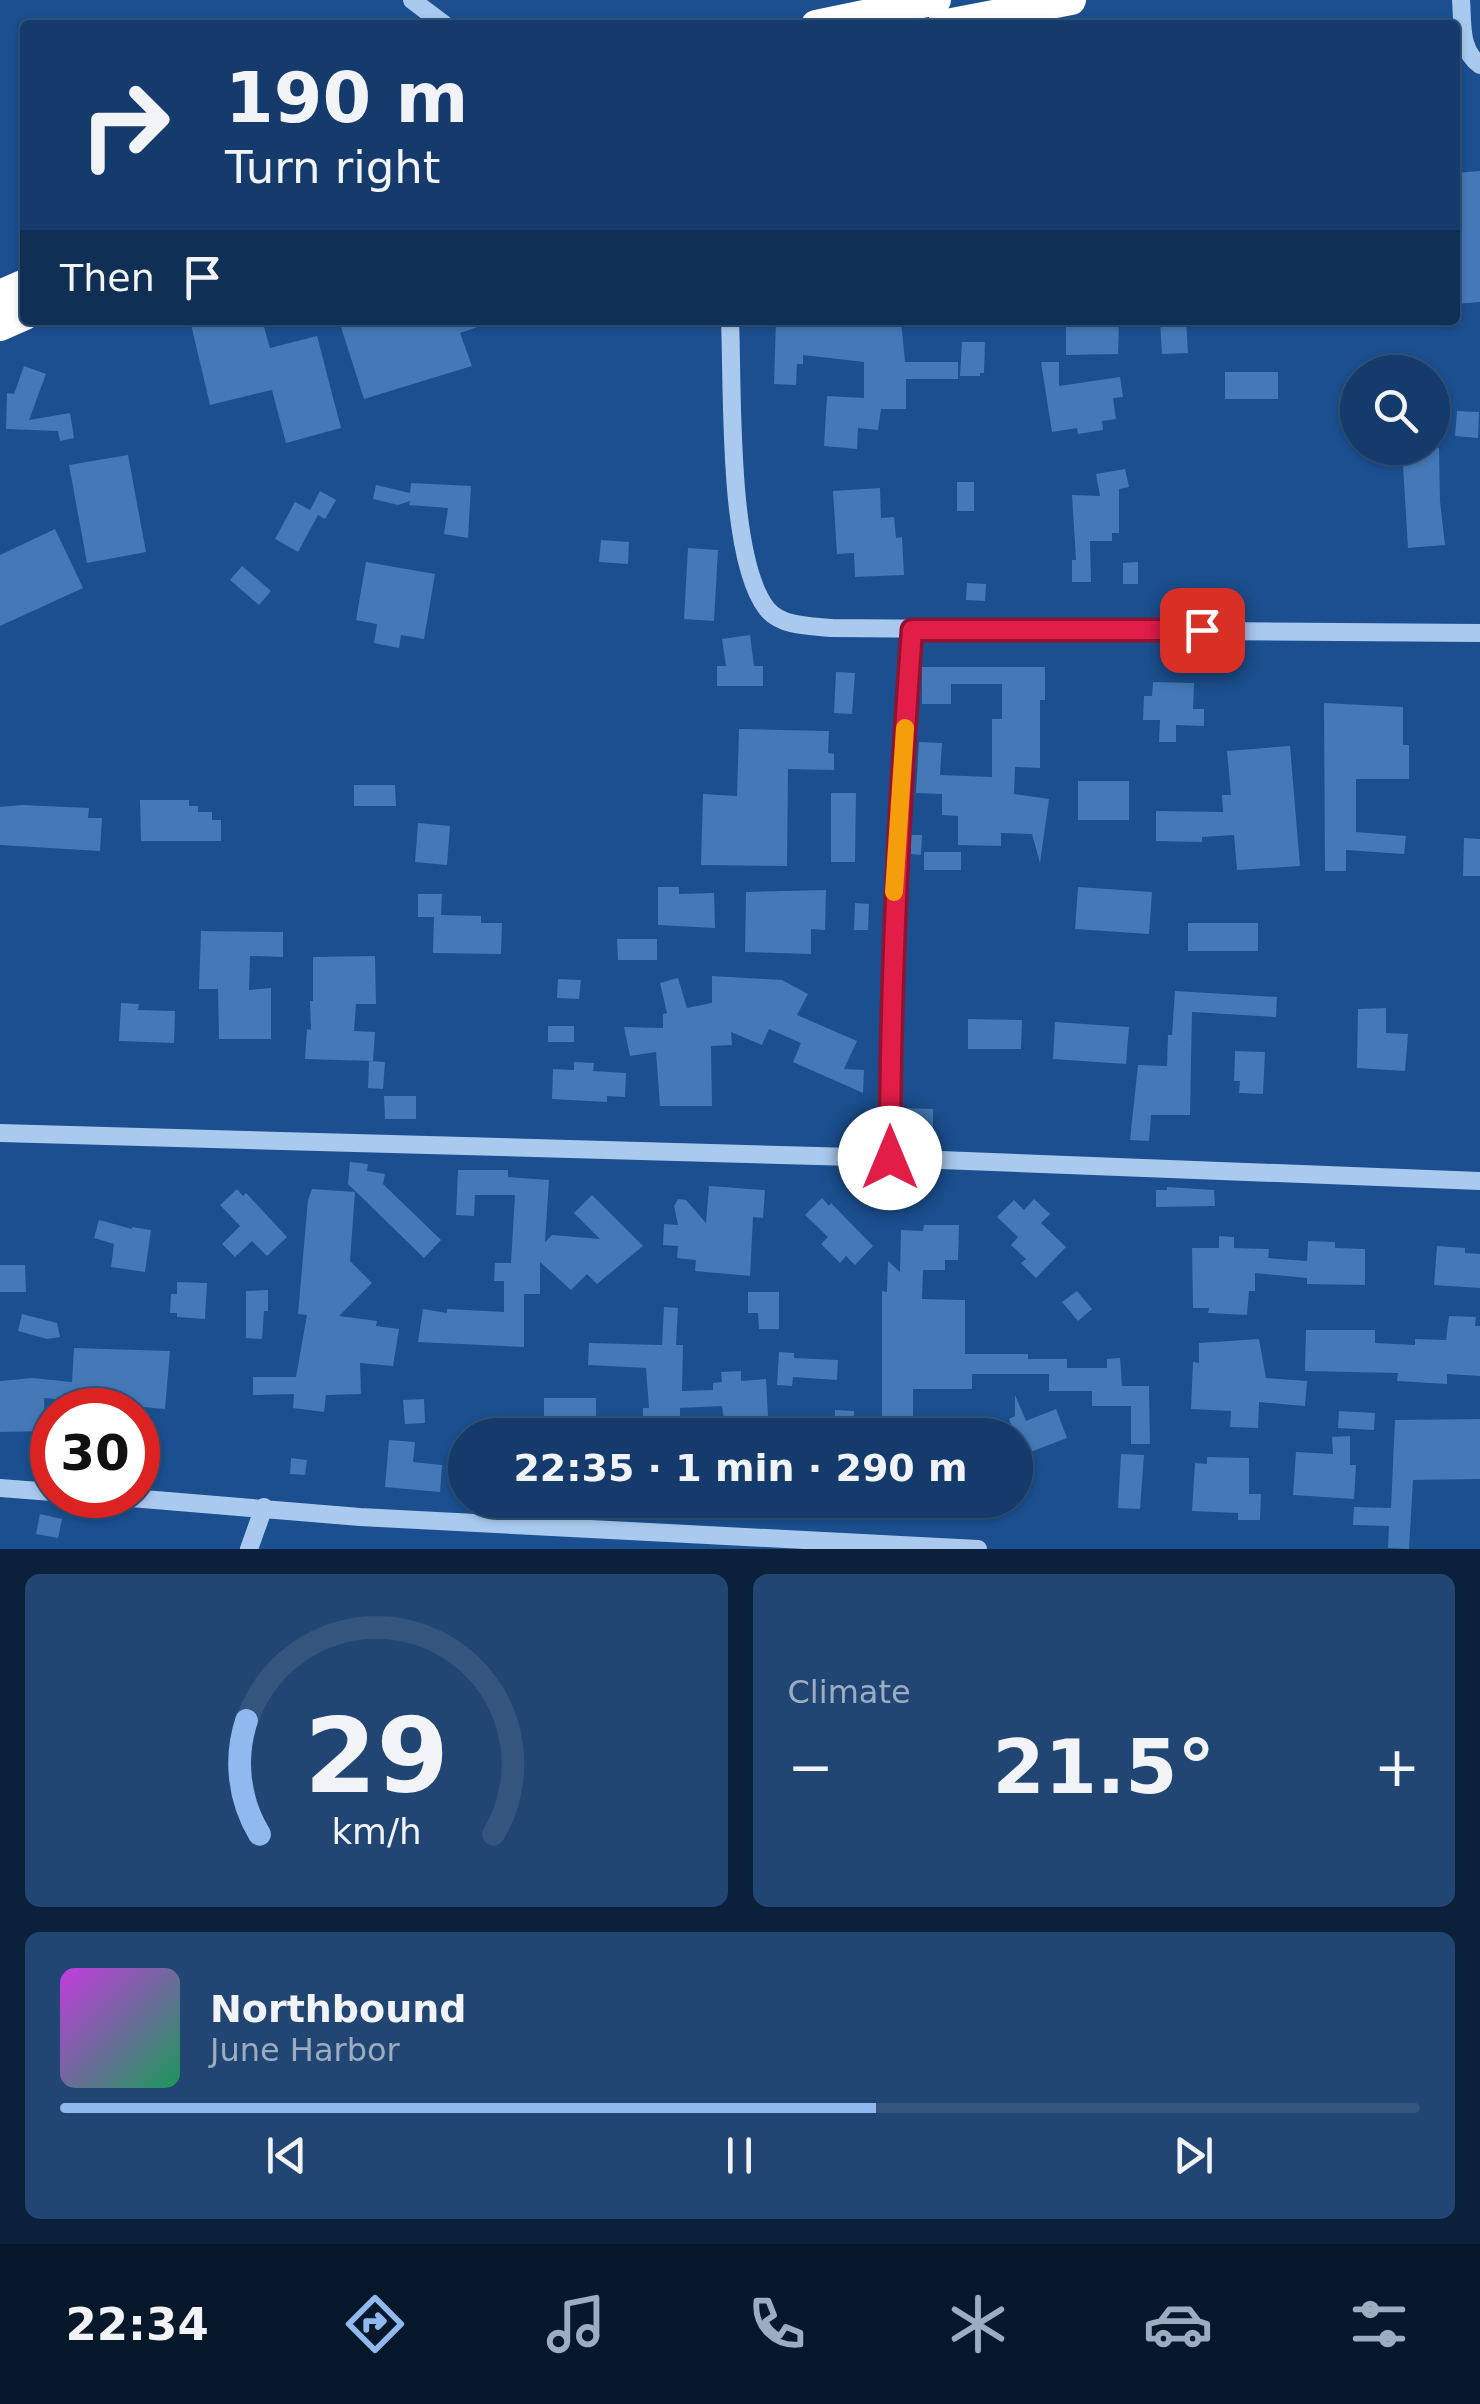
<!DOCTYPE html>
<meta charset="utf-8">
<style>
body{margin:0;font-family:"DejaVu Sans",sans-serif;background:#214673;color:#f1f3f6;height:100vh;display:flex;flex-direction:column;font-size:38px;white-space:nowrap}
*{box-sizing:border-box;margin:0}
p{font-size:32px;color:#9dadc1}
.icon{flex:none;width:55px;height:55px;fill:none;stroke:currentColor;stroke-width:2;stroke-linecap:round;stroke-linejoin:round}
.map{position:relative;height:1549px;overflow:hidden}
.sheet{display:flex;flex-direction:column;gap:25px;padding:25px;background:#0b203b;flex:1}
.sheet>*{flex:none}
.top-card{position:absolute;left:20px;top:20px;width:1440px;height:305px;border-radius:10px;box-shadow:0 2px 8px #0004,0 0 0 2px #33557e;background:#143b6b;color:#f1f3f6;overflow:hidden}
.buttons{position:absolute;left:1340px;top:355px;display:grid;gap:20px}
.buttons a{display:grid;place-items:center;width:110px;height:110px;border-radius:50%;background:#143b6b;box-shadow:0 2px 8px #0004,0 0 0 2px #33557e;font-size:50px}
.speed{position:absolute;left:30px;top:1388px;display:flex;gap:20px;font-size:50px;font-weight:700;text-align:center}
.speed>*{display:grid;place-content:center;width:130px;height:130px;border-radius:50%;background:#143b6b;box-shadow:0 2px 8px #0004,0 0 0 2px #33557e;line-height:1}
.speed .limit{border:15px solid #d22;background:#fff;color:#111}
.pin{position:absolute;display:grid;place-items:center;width:85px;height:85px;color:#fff;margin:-42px;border-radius:20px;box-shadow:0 5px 15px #0006}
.me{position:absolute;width:110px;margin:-55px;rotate:0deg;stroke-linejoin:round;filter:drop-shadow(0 0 8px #0008)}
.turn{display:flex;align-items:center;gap:35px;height:210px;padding:0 40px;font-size:45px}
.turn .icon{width:130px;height:130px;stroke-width:2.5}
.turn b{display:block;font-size:70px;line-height:85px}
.then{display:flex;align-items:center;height:95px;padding:0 40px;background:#0003;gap:20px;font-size:38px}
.big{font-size:75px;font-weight:600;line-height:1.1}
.sheet .tile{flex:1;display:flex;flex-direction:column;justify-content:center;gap:15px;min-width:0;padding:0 35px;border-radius:15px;background:#214673}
.sheet .dial{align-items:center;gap:0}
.dial svg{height:260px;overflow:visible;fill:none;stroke:#33557e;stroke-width:7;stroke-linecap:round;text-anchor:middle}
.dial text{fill:#f1f3f6;stroke:none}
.song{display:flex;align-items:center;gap:30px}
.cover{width:120px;height:120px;border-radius:15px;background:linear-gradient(135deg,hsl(290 70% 55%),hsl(150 70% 35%))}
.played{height:10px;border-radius:5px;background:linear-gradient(90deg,#90b9f0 60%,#33557e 60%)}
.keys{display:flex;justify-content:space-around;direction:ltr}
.heat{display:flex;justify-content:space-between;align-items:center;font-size:55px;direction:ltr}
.sheet .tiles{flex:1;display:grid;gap:25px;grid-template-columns:1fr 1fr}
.tile:last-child{grid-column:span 2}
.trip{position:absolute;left:448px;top:1418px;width:585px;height:100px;border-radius:50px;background:#143b6b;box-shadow:0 2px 8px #0004,0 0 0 2px #33557e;font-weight:600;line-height:100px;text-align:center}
.tabs{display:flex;height:160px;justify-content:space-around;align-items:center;background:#08182b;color:#9dadc1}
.tabs .icon{width:70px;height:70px}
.tabs .on{color:#90b9f0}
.tabs b{font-size:45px;color:#f1f3f6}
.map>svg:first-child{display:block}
</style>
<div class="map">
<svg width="1480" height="1549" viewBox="0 0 1480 1549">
<rect width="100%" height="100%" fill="#1b4f8f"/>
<path fill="#4478b7" d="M1480,171V302L1455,304V173Z
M190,320H262L270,348L317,336L341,428L286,443L272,390L210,405Z
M363,320H489V323L460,333L472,366L364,399L341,327Z
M776,320H901L905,362H958V379H906V409H881L878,430L858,428L857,449L824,446L827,396L864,398V362L803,355V364H797L796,385L774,384Z
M1066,320H1119L1118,354L1066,355Z
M1160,320H1186L1188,353L1162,354Z
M962,342H985L984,373H980V376H960Z
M1041,362H1059V386L1120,377L1123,397L1113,398L1116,419L1102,421L1103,430L1078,434L1077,428L1052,432Z
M24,366L46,374L29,420L70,413L74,438L60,441L58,431L6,429L7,393L14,394Z
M1225,372H1278V399H1225Z
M1457,411L1479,412L1478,438L1455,436Z
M1402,448H1439L1440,501L1445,545L1408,548Z
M128,455L146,552L87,563L69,465Z
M1125,469L1129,487L1119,489V533H1112V541H1090L1091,582H1072V560H1076L1072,495L1100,496L1096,474Z
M957,482H974V511H957Z
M411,483L471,486L468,538L444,534L448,508L409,505L410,501L398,505L373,499L376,485L410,493Z
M880,488L881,518L894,517L896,538L902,537L904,575L855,577L854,553L837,554L833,491Z
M320,491L336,500L325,519L318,515L298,552L275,539L295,502L310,510Z
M55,529L83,588L0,626V555Z
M601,540L629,542L628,564L599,562Z
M688,548L718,550L714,621L684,619Z
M366,562L435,574L424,639L401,635L399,648L374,643L377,624L356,620Z
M1138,562V584H1123V563Z
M242,566L271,591L259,605L230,580Z
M967,583L986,584L985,601L966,600Z
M750,635L754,666H763V686H717V666H726L722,639Z
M922,667H1045V700H1040V768L1015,767L1014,794L1049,799L1040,863L1032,834L1001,833V846L958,845V816L942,815V794L916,793L919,742L942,743L940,775L992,777V719H1002V684H951V704H922Z
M836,672L855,673L852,714L834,713Z
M1153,682L1194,683L1193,709H1204V726L1176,725V742H1159L1160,720H1143L1144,696H1152Z
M1324,703L1403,707V745H1409V779H1356V832L1406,836L1404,854L1346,850V871H1325Z
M739,729L829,731L828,753L834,754V770L788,769L787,866L701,865L703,794L737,796Z
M1290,746L1300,866L1237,870L1234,835L1202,837V842L1156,841V811L1223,812L1222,795H1231L1227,751Z
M1078,781H1129V820H1078Z
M354,785H395L396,806H354Z
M831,793H856L855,862H831Z
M140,800H189V806H198V812H212V820H221V841H141Z
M22,805L89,808L88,818H102L100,851L0,845V807Z
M418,823L450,826L447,865L415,862Z
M911,835H922L921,855L911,854Z
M1464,838L1480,839V876H1463Z
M924,852H961V870H924Z
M658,887H679V894L714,893L715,928L658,925Z
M1078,887L1152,892L1149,934L1075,929Z
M826,890L825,930L811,929V954L745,952L746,892Z
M418,894H442L441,915L481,916V923H502L501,954L433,953L434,917H418Z
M855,903L869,904L868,930H854Z
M1188,923H1258V951H1188Z
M201,931L283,932V957L250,956L249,990L271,988V1039H219L218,989H199Z
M617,939H657V960H618Z
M375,956L376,1004H356L354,1031L375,1032L373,1061L305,1059L307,1029L311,1030L310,1001H313V957Z
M712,976L782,980L808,994L797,1015L857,1041L844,1069L864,1070L863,1093L793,1062L801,1043L769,1029L762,1045L731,1032L732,1045L711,1046L712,1106H660L656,1052L630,1056L624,1027L663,1028V1014L667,1013L660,983L678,978L687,1008L712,1003Z
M558,979L581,980L579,999L557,998Z
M1175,991L1277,997L1276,1017L1192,1012L1190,1115H1151L1149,1141L1130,1140L1138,1065L1167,1066L1168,1035H1172Z
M121,1003L139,1004L138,1010L175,1011L174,1043L119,1041Z
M1386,1008V1033L1408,1034L1405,1071L1357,1068L1358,1009Z
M968,1019L1022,1020L1021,1049H968Z
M1055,1022L1129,1027L1126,1064L1053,1059Z
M548,1026H574V1042H548Z
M1235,1051L1265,1052L1263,1094L1239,1093L1240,1081H1234Z
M369,1061L385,1062L383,1089L368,1088Z
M574,1062L594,1063L593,1071L626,1073L625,1097L607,1096V1102L552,1099L553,1069L574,1070Z
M384,1096H416V1119H385Z
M903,1108L933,1109V1129L903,1128Z
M350,1162L368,1164L367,1171L385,1174L383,1184L441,1240L424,1258L348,1184Z
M458,1170H508V1177L549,1180L545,1242L552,1235L600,1239L574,1213L592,1195L643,1246L597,1284L587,1274L571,1290L540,1262V1294H524V1347L418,1342L423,1309L447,1313V1309L504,1312V1281H494L495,1263H511L515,1195H475L474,1216L456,1215Z
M709,1186L765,1190L763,1218L753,1217L750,1276L695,1271L696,1260L677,1258L678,1246L663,1245L664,1224L678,1225L674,1206L678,1199L686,1200L706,1223Z
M1167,1187L1214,1190L1215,1206L1156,1207V1190H1167Z
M237,1189L243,1196L246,1193L287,1237L267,1256L252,1241L235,1257L222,1244L240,1226L220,1205Z
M312,1189L355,1192L350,1261L372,1283L339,1316L377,1321L376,1326L399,1329L393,1366L360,1363L361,1394L326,1395L324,1412L293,1408L294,1394L253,1395V1377H296L307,1315L298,1314L308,1200Z
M822,1198L829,1206L831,1203L873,1246L855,1265L846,1256L840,1263L821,1244L828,1237L805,1215Z
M1034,1199L1050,1214L1041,1223L1066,1247L1036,1278L1021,1263L1026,1259L1011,1245L1018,1237L997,1217L1014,1200L1024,1210Z
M99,1220L132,1229V1227L151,1230L145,1272L111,1267L114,1244L94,1238Z
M924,1225H959L958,1260H945V1270H923L922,1299L965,1300V1354H1028V1359H1067V1368H1107V1359L1120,1358L1122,1386H1149L1150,1444H1131V1406H1092V1391H1049V1374H972V1389H913V1418L929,1420L928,1435H882V1291L887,1292L888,1261L900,1272L901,1230L923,1231Z
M1219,1236L1234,1237V1248L1269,1249L1268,1258L1307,1261L1308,1241L1335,1242V1248L1365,1249V1285L1307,1284V1278L1255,1273V1291H1249L1247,1315L1208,1313L1209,1308H1193L1192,1248H1219Z
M1437,1246L1465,1248V1253L1480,1254V1288L1434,1285Z
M0,1265H25L26,1292H0Z
M177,1282L207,1283L205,1319L177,1317V1313H170L171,1294H177Z
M268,1290V1311H264L262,1339L246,1338V1291Z
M1077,1291L1092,1309L1078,1321L1062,1302Z
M748,1292H779V1329H759L758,1313H748Z
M664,1307L678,1308L676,1345H683L682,1391L713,1390V1383L722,1382L721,1372L741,1371V1381L766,1379L769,1435H726L722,1406L680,1408V1433H643V1408H649L646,1368L588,1365L589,1343L662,1345Z
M22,1314L57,1323L60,1337L47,1339L18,1331Z
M1449,1316L1476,1317L1475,1326H1480V1376L1447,1374V1384L1397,1381L1398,1373L1305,1371L1306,1330H1375V1343L1415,1345V1339L1446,1340Z
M1259,1339L1266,1378L1307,1381L1305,1406L1259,1402L1258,1428L1230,1427L1231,1411L1191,1409L1193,1362L1199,1363V1343Z
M74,1348L170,1351L165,1409L44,1398L45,1431L0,1432V1381L32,1378L72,1382Z
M779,1352L794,1353V1358L838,1360L837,1380L793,1377L792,1386L777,1385Z
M1015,1395L1026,1421L1056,1409L1067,1438L1015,1458V1435L1009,1419L1015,1416Z
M544,1398H596V1421L631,1423V1435H538L539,1417L544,1418Z
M424,1399L425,1423L405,1424L403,1400Z
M835,1410L854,1411V1435H835Z
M1339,1411L1375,1413L1374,1430L1338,1428Z
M1480,1419V1479L1413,1480L1409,1549L1388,1548L1389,1526L1353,1525L1354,1507L1391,1508L1395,1420Z
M1350,1436V1465H1356L1354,1499L1293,1495L1296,1452L1333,1454L1332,1437Z
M389,1440L415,1442L413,1462L442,1465L440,1492L385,1487Z
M1121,1454L1144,1455L1140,1509L1118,1508Z
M1207,1457L1249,1458V1494H1261L1260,1520H1238V1513L1192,1511L1195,1463L1207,1464Z
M291,1458L307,1460L305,1475L290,1474Z
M40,1514L62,1519L58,1538L36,1534Z"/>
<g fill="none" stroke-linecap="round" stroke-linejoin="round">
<path stroke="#a9c9ee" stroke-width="18" d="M412,0L445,25
M1461,0C1463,23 1459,50 1480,65
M730,320C733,389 727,558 767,609C782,627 811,626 832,628L1480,633
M0,1133L890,1158L1480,1181
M890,1158C890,981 899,806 912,629
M0,1488L52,1492
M95,1495L360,1517L978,1549
M249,1549L264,1507"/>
<path stroke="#fff" stroke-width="30" d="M816,25L936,0
M942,25L1071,0
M0,295L25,284
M0,326L25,315"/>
</g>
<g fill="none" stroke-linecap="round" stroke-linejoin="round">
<defs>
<path id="route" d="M890,1158C890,981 899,806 912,630H1202"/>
</defs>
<use href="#route" stroke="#92132f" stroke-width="25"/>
<use href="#route" stroke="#e11d48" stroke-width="18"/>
<path stroke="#f59e0b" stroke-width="18" d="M894,892L905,728"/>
</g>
</svg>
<div class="buttons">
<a><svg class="icon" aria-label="search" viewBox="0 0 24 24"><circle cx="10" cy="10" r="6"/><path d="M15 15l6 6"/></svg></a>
</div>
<div class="speed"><div class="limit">30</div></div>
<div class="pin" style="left:1202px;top:630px;background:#d93025"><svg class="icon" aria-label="arrive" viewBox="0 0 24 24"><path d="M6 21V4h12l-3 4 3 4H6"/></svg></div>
<svg class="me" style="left:890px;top:1158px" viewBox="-20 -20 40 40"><circle r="19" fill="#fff"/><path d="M0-13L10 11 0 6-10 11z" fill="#e11d48"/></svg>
<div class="trip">22:35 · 1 min · 290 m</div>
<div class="top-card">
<div class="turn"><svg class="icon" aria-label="right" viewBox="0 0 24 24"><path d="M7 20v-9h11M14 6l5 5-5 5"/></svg><div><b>190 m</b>Turn right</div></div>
<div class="then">Then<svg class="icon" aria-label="arrive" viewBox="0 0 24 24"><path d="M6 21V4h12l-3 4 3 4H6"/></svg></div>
</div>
</div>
<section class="sheet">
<div class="tiles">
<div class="tile dial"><svg viewBox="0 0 100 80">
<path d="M14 69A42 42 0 1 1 86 69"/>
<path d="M14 69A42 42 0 0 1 10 34" stroke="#90b9f0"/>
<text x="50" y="56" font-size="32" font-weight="700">29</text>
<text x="50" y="72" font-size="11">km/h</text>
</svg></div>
<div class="tile"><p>Climate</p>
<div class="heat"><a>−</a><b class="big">21.5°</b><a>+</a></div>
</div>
<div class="tile">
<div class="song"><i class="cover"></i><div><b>Northbound</b><p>June Harbor</p></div></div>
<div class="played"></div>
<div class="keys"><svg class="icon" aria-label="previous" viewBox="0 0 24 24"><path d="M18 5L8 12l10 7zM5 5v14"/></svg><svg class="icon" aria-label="pause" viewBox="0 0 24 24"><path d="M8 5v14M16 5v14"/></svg><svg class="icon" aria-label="next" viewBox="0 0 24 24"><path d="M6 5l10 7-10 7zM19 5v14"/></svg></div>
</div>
</div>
</section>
<nav class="tabs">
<b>22:34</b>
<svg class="icon on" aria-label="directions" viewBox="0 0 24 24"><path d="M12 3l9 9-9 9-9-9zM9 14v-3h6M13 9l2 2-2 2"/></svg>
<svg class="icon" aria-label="music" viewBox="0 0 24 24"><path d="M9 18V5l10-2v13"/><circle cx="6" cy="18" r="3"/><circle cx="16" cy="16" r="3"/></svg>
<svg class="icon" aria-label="phone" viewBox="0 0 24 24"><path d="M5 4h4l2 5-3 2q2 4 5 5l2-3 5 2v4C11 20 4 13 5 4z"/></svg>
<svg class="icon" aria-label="climate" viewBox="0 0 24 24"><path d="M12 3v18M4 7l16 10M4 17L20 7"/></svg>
<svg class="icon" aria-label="car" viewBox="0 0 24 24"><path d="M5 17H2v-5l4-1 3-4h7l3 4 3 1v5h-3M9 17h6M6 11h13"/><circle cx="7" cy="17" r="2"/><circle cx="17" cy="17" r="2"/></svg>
<svg class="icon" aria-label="filters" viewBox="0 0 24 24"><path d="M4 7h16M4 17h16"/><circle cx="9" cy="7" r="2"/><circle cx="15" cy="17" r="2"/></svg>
</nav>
